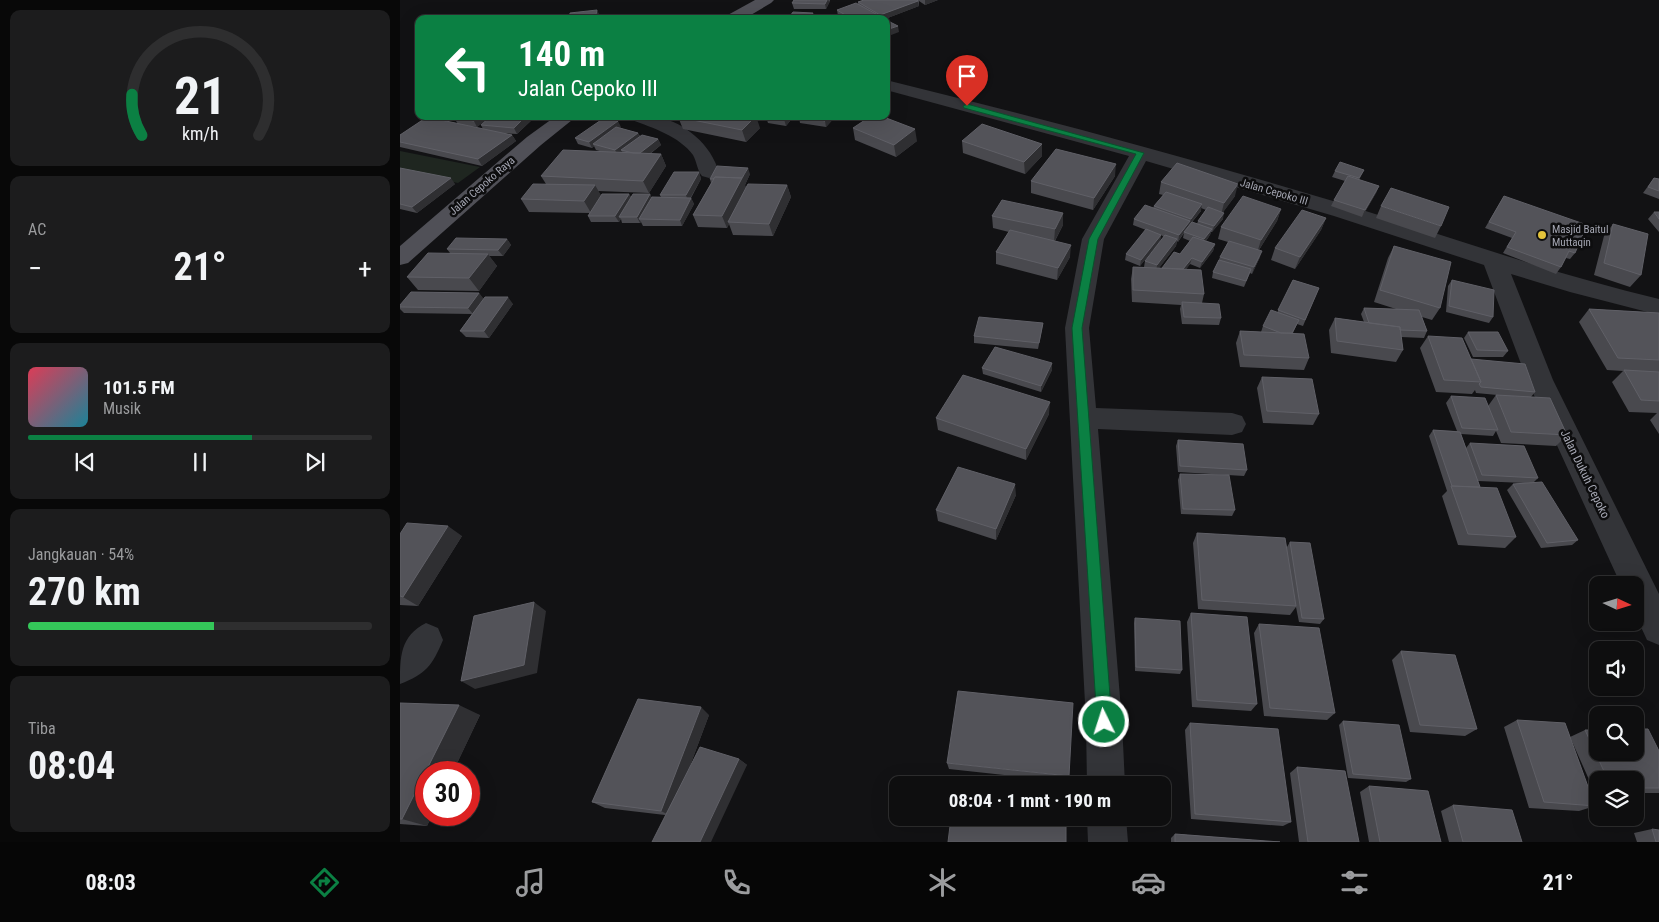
<!DOCTYPE html>
<html lang="id">
<meta charset="utf-8">
<style>
body{margin:0;font-family:"Roboto Condensed",sans-serif;background:#1c1c1d;color:#f1f3f6;height:100vh;display:flex;flex-direction:column;font-size:19px;white-space:nowrap}
*{box-sizing:border-box;margin:0}
p{font-size:16px;color:#9b9c9e}
.icon{flex:none;width:28px;height:28px;fill:none;stroke:currentColor;stroke-width:2;stroke-linecap:round;stroke-linejoin:round}
.map{position:relative;flex:1;overflow:hidden}
.drawer{display:flex;flex-direction:column;gap:10px;padding:10px;background:#080808;width:400px}
.drawer>*{flex:none}
.banner{position:absolute;left:15px;top:15px;width:475px;height:105px;border-radius:10px;box-shadow:0 5px 20px #0002,0 0 0 1px #2e2e2f;background:#0b8043;color:#fff;overflow:hidden}
.needle{width:32px;rotate:94deg}
.controls{position:absolute;left:1189px;top:576px;display:grid;gap:10px}
.controls a{display:grid;place-items:center;width:55px;height:55px;border-radius:10px;background:#0e0e0f;box-shadow:0 5px 20px #0002,0 0 0 1px #2e2e2f;font-size:25px}
.speed{position:absolute;left:15px;top:761px;display:flex;gap:10px;font-size:25px;font-weight:700;text-align:center}
.speed>*{display:grid;place-content:center;width:65px;height:65px;border-radius:50%;background:#0e0e0f;box-shadow:0 5px 20px #0002,0 0 0 1px #2e2e2f;line-height:1}
.speed .limit{border:8px solid #d22;background:#fff;color:#111}
.pin{position:absolute;display:grid;place-items:center;width:42px;height:42px;color:#fff;margin:-51px -21px;border-radius:50% 50% 50% 0;rotate:-45deg;box-shadow:0 0 5px #0007}
.pin .icon{rotate:45deg}
.me{position:absolute;width:55px;margin:-28px;rotate:356deg;stroke-linejoin:round;filter:drop-shadow(0 0 4px #0008)}
.turn{display:flex;align-items:center;gap:18px;height:105px;padding:0 20px;font-size:22px}
.turn .icon{width:65px;height:65px;stroke-width:2.5}
.turn b{display:block;font-size:35px;line-height:42px}
.big{font-size:38px;font-weight:700;line-height:1.1}
.drawer .card{flex:1;display:flex;flex-direction:column;justify-content:center;gap:8px;min-width:0;padding:0 18px;border-radius:10px;background:#1c1c1d}
.drawer .dial{align-items:center;gap:0}
.dial svg{height:130px;overflow:visible;fill:none;stroke:#2e2e2f;stroke-width:7;stroke-linecap:round;text-anchor:middle}
.dial text{fill:#f1f3f6;stroke:none}
.song{display:flex;align-items:center;gap:15px}
.cover{width:60px;height:60px;border-radius:8px;background:linear-gradient(135deg,hsl(350 70% 55%),hsl(190 70% 35%))}
.played{height:5px;border-radius:2px;background:linear-gradient(90deg,#0b8043 65%,#2e2e2f 65%)}
.keys{display:flex;justify-content:space-around;direction:ltr}
.heat{display:flex;justify-content:space-between;align-items:center;font-size:28px;direction:ltr}
.charge{height:8px;border-radius:4px;background:linear-gradient(90deg,#34c759 54%,#2e2e2f 0)}
.trip{position:absolute;left:489px;top:776px;width:282px;height:50px;border-radius:10px;background:#0e0e0f;box-shadow:0 5px 20px #0002,0 0 0 1px #2e2e2f;font-weight:700;line-height:50px;text-align:center}
.tabs{display:flex;height:80px;justify-content:space-around;align-items:center;background:#060606;color:#9b9c9e}
.tabs .icon{width:35px;height:35px}
.tabs .on{color:#0b8043}
.tabs b{font-size:22px;color:#f1f3f6}
main{display:flex;flex:1;min-height:0}
.map>svg:first-child{display:block}
</style>
<main>
<section class="drawer">
<div class="card dial"><svg viewBox="0 0 100 80">
<path d="M14 69A42 42 0 1 1 86 69"/>
<path d="M14 69A42 42 0 0 1 8 44" stroke="#0b8043"/>
<text x="50" y="56" font-size="32" font-weight="700">21</text>
<text x="50" y="72" font-size="11">km/h</text>
</svg></div>
<div class="card"><p>AC</p>
<div class="heat"><a>−</a><b class="big">21°</b><a>+</a></div>
</div>
<div class="card">
<div class="song"><i class="cover"></i><div><b>101.5 FM</b><p>Musik</p></div></div>
<div class="played"></div>
<div class="keys"><svg class="icon" aria-label="previous" viewBox="0 0 24 24"><path d="M18 5L8 12l10 7zM5 5v14"/></svg><svg class="icon" aria-label="pause" viewBox="0 0 24 24"><path d="M8 5v14M16 5v14"/></svg><svg class="icon" aria-label="next" viewBox="0 0 24 24"><path d="M6 5l10 7-10 7zM19 5v14"/></svg></div>
</div>
<div class="card"><p>Jangkauan · 54%</p><b class="big">270 km</b><div class="charge"></div></div>
<div class="card"><p>Tiba</p><b class="big">08:04</b></div>
</section>
<div class="map">
<svg width="1259" height="842" viewBox="0 0 1259 842">
<rect width="100%" height="100%" fill="#121214"/>
<path fill="#1f2620" d="M0,151L80,167L58,183L0,171Z"/>
<g fill="none" stroke-linecap="round" stroke-linejoin="round">
<path fill="#333438" fill-rule="evenodd" d="M486,80C641,118 797,160 950,206C1053,238 1154,274 1259,299V315L1170,292L1111,274L1153,380L1259,594V645L1247,640L1235,614V585H1221L1127,380L1084,265L934,216L746,161L704,239L689,328L696,408L832,413L842,416L846,424L842,432L832,435L698,429L722,722L725,785H687L686,722L665,328L682,239L729,156L486,90Z
M230,116C239,116 249,115 258,117C286,123 311,145 319,172L316,176L309,178L302,176C297,170 297,162 293,155C279,136 253,128 232,120Z
M26,623L38,628L43,640C32,666 26,674 0,684C0,657 0,636 26,623Z
M687,818H726L728,842H688Z"/>
<path fill="#505057" fill-rule="evenodd" d="M355,0H374L371,3L344,19H324L326,16Z
M156,116H177L141,145L8,263L0,265V246L127,137Z"/>
</g>
<path fill="#49494e" fill-rule="evenodd" d="M394,0H430V1L426,9H394L392,3Z
M464,0H538L525,5L519,1V6L485,19H444L438,16L437,10L458,5V2Z
M56,116H135V117L117,134L102,133L112,135L116,141L82,166L0,147V135L58,124L54,118ZM87,119L81,125L83,129L62,125L77,127Z
M367,116H394L386,126L368,123L366,117Z
M436,116L426,127L400,123L399,117Z
M278,117L360,128L346,142L283,129Z
M221,127L220,128L238,133L240,136L258,139L261,145L250,154H261L266,166L249,193L198,191L201,196L229,194L231,197L250,194L252,198L261,197L260,195L299,172L301,179L291,198L294,204L282,226H243L241,222L240,223H222L221,219L219,222H191L188,216L190,213L129,212L121,199L146,184L141,176L203,152L196,150L194,146L192,148L178,144L175,138Z
M453,128L517,141L496,157L455,140Z
M562,141L642,144V156L625,174L563,153Z
M0,168L55,184L17,213L0,209Z
M964,170L959,180L979,186L976,193L962,217L931,206L934,200L945,181L932,177L935,171Z
M350,174L345,185L346,188L387,185L391,197L373,236L333,235L329,224L327,228L298,227L293,215L311,183L310,179Z
M715,176L693,210L631,193V181Z
M1254,178L1259,179V199L1243,193Z
M761,182L835,196L823,212V219L812,232H811L810,235L806,241L815,244L813,251L800,268L790,264L786,269L804,294L802,303L821,318L819,325L782,324L780,309L781,305L732,302L731,279L733,267H744L745,261L764,237L761,235L760,241L740,266L725,260L726,254L746,230L733,225L734,219L753,208L754,206L763,195L759,194ZM801,208L806,210L798,221L797,224L789,226L801,211ZM784,233L783,238L790,241L780,254L762,268H759L776,246L777,241L778,242Z
M1104,196L1175,253L1170,259L1166,258L1161,267L1156,274L1103,253L1112,238L1085,228Z
M981,206L1041,226L1035,238L976,218Z
M881,209L877,221L859,250L860,257L852,274L850,273L844,287L812,278L813,272L820,257L828,242L818,239L821,227Z
M1254,212H1259V232L1248,219Z
M592,216L663,225L655,241L670,257L657,280L596,264V252L609,232L593,228Z
M926,218L921,230L895,269L871,260L875,248Z
M1213,224L1241,275L1230,287L1194,275L1204,236Z
M107,239L111,245L103,256H89L97,266L79,291L18,290L7,277L50,253L47,249Z
M994,246L1040,308L1032,320L1022,317L1027,331L1024,338L1001,337L1003,350L996,362L931,353L929,330L935,318L964,322L961,314L964,308L996,309L974,302L988,258Z
M893,280L919,288L903,326L897,324L893,333L909,358L904,370L840,367L836,343L840,331L861,332L863,326L877,313Z
M1052,280L1093,317L1089,323L1046,312L1048,286Z
M79,293L83,299L113,304L89,338L66,337L60,331L72,314L4,313L0,309V305Z
M1189,309L1259,313V434L1250,420L1257,413L1229,412L1212,382L1223,371L1207,370L1179,322Z
M643,323L642,329L638,349L574,343V336Z
M1068,332L1108,351L1103,357H1073L1064,338Z
M1028,336L1135,392L1131,397L1167,435L1156,446L1101,443L1096,431L1093,436L1061,434L1066,448L1070,443L1138,478L1134,482L1178,540L1172,545L1141,548L1107,490L1113,484L1124,483L1078,481L1080,487L1116,537L1105,548L1058,545L1042,496L1047,491L1029,436L1033,430L1057,431L1046,403L1051,396L1088,406L1096,395L1108,396L1076,393L1075,390L1072,394L1036,392L1020,348Z
M582,368L652,370L641,392L583,374Z
M862,377L919,414L913,425L863,423L857,388Z
M649,414L626,460L538,430L536,418Z
M778,440L847,470L844,476L778,472L776,446Z
M780,474L835,510L832,516L781,514L778,480Z
M616,495L596,540L538,521L536,510Z
M797,533L887,547L890,542L924,619L920,624L899,622L896,607L890,615L798,609L793,543Z
M0,534L62,536L18,606L0,605Z
M791,613L857,704L851,711L792,707L787,622Z
M735,618L782,670L780,674L735,671L734,623Z
M859,624L935,713L927,720L864,716L854,633Z
M1001,651L1077,729L1065,736L1010,732L992,660Z
M0,703L80,715L27,826L0,824Z
M309,715L288,771L339,759L347,765L265,815L205,808L192,802Z
M1117,720L1195,806L1179,811L1129,808L1104,727Z
M943,721L1011,779L1006,782L948,778L939,725Z
M790,723L891,822L883,826L791,819L785,730Z
M1185,730L1259,751V793H1235V780H1198V793H1195L1170,737Z
M547,763L669,776L668,782L549,769Z
M897,767L959,842H899L890,773Z
M969,786L1041,842H969L960,792Z
M1053,805L1122,842H1049L1041,811Z
M1252,829L1259,842H1237L1234,833Z
M775,834L880,842H771V838Z"/>
<path fill="#2f2f32" d="M427,0L430,1L426,9L425,4Z
M525,0H538L525,5Z
M518,1L519,6L485,19H480V15Z
M197,10L200,16L199,19H195Z
M413,13L415,19H410Z
M498,26L499,32L486,37V30Z
M488,51L489,57L486,58V52Z
M79,116H92L77,127L74,121Z
M126,116L135,117L117,134L114,128Z
M356,116L360,128L346,142L342,130Z
M387,116H394L386,126L384,119Z
M429,116H436L426,127L425,121Z
M218,121L221,127L197,145L193,144L194,146L192,148L189,142Z
M515,129L517,141L496,157L494,145Z
M238,133L241,139L221,150L223,153L218,156L215,150Z
M112,135L116,141L82,166L78,159Z
M258,139L261,145L241,160L238,154Z
M642,144V156L625,174L624,162Z
M261,154L266,166L249,193L243,181Z
M716,164L715,176L693,210L694,198Z
M348,168L350,174L345,185L346,190L328,222L329,224L327,228L322,216Z
M299,172L301,179L288,202L286,195Z
M51,178L55,184L17,213L12,207Z
M838,184L835,196L821,215L824,203Z
M195,185L202,197L191,213L184,201Z
M387,185L391,197L373,236L369,224Z
M979,186L976,193L962,217L965,210Z
M229,194L232,200L219,217L221,219L219,222L215,216Z
M250,194L253,201L239,219L241,222L240,223L237,217Z
M291,198L294,204L282,226L280,220Z
M802,204L801,211L789,225L791,219Z
M881,209L877,221L857,253L861,240Z
M663,213V225L654,242L655,229Z
M824,213L823,219L812,232L814,226Z
M926,218L921,230L895,269L900,257Z
M790,221L789,227L784,232L778,242L779,235Z
M812,229L810,235L803,245L804,239Z
M761,235L760,241L740,266L741,260Z
M107,239L111,245L103,256L98,250Z
M777,239L776,246L756,272L757,265Z
M815,244L813,251L800,268L802,262Z
M671,245L670,257L657,280L658,268Z
M862,251L860,257L852,274L854,267Z
M88,254L97,266L79,291L69,278Z
M792,258L790,264L778,281L779,274Z
M79,293L84,299L73,314L68,308Z
M108,297L113,304L89,338L84,331Z
M652,363V370L641,392V386Z
M650,402L649,414L626,460V449Z
M615,484L616,495L596,540V529Z
M48,526L62,536L18,606L3,597Z
M134,602L146,611L137,673L75,689L61,681Z
M59,705L80,715L53,772H26V815H32L27,826L2,819Z
M301,707L309,715L271,816L261,811Z
M339,759L347,765L311,842H300Z"/>
<path fill="#535359" stroke="#606067" d="M394,0H427L425,4L392,3Z
M464,0H517L518,1L480,15L458,2Z
M456,3L485,19H452L437,10Z
M197,10L195,19H169L170,13Z
M393,12L413,13L410,19H388Z
M486,20L498,26L486,30Z
M56,116H79L74,121L54,118Z
M91,116H126L114,128L81,125Z
M279,116H356L342,130L278,117Z
M367,116H387L384,119L366,117Z
M399,116H429L425,121Z
M471,116H481L515,129L494,145L453,128Z
M27,117L112,135L78,159L0,142V135Z
M204,118L218,121L189,142L175,138Z
M582,124L642,144L624,162L562,141Z
M216,127L238,133L215,150L193,144Z
M242,135L258,139L240,153H233L221,150Z
M656,149L716,164L694,198L631,181Z
M163,150L261,154L243,181L141,176Z
M940,162L964,170L959,178L935,171Z
M777,163L838,184L824,203L761,182Z
M317,166L348,168L342,178L315,177L313,179H310Z
M0,168L51,178L12,207L0,204Z
M274,172H299L286,195H260Z
M948,176L979,186L965,210L934,200Z
M315,177L342,178L322,216L293,215Z
M1254,178L1259,179V191L1248,187Z
M133,184L195,185L184,201L121,199Z
M348,184L387,185L369,224L328,222Z
M991,188L1049,207L1041,226L981,206Z
M766,192L802,204L791,219L754,206Z
M202,194H229L215,216H188Z
M233,194H250L237,217H219Z
M843,196L881,209L861,240L821,227Z
M1104,196L1187,225L1175,253L1169,251L1161,267L1107,247L1116,232L1089,222Z
M252,197L291,198L280,220L239,219Z
M602,200L663,213L655,229L592,216Z
M745,205L790,221L779,235L734,219Z
M808,207L824,213L814,226L798,221Z
M902,210L926,218L900,257L875,248Z
M1254,212H1259V219Z
M792,222L812,229L804,239L784,232Z
M1213,224L1248,234L1241,275L1204,263Z
M746,229L761,235L741,260L726,254Z
M610,230L671,245L658,268L596,252Z
M765,235L777,239L757,265L745,261Z
M793,237L815,244L802,262L792,258L783,269L762,268L774,252L780,254Z
M56,238L107,239L98,250L47,249Z
M829,241L862,251L854,267L820,257Z
M994,246L1051,262L1040,308L980,290Z
M28,253L88,254L69,278L7,277Z
M819,260L851,269L846,281L813,272Z
M733,267L801,270L804,294L733,290Z
M893,280L919,288L905,320L878,310Z
M1052,280L1094,290L1093,317L1049,306Z
M11,292L79,293L68,308L0,307V305Z
M85,297H108L84,331H60Z
M782,302L819,304L821,318L784,317Z
M964,308L1019,310L1027,331L1000,330V327L969,323Z
M1189,309L1259,313V360L1218,358Z
M871,310L899,320L892,333H881L863,326Z
M579,317L643,323L639,343L574,336Z
M935,318L1000,327L1003,350L937,341Z
M840,331L904,334L909,358L844,355Z
M1068,332H1098L1108,351L1077,350Z
M1028,336L1062,338L1081,382L1044,380Z
M595,347L652,363L641,386L582,368Z
M1071,359L1125,364L1135,392L1081,387L1079,384L1081,382Z
M1224,370L1259,372V401L1241,400Z
M563,375L650,402L626,449L536,418Z
M862,377L912,379L919,414L867,411Z
M1096,395L1150,398L1167,435L1111,432Z
M1051,396L1085,398L1098,430L1062,428Z
M1033,430L1060,432L1080,487L1052,486Z
M778,440L843,444L847,470L780,466Z
M1070,443L1124,446L1138,478L1082,475Z
M558,467L615,484L596,529L536,510Z
M780,474L829,475L835,510L783,509Z
M1142,482L1178,540L1147,543L1113,484Z
M1051,486L1097,488L1116,537L1068,534Z
M7,523L48,526L3,597L0,596V534Z
M797,533L885,538L896,606L802,600Z
M890,542L910,543L924,619L902,618Z
M134,602L124,665L61,681L74,616Z
M791,613L847,617L857,704L797,700Z
M735,618L780,621L782,670L736,667Z
M859,624L919,628L935,713L870,708Z
M1001,651L1055,655L1077,729L1020,725Z
M558,691L673,703L669,776L547,763Z
M238,699L301,707L261,811L192,802Z
M0,703L59,705L2,819H0Z
M1117,720L1165,723L1195,806L1144,802Z
M943,721L999,725L1011,779L953,774Z
M790,723L878,729L891,822L795,814Z
M1235,729H1248L1259,751V788H1235V780H1208L1185,730H1198V752H1235Z
M300,747L339,759L300,842H252Z
M897,767L945,771L959,842H908Z
M969,786L1028,791L1041,842H980Z
M1053,805L1112,810L1122,842H1063Z
M551,818H666V842H548Z
M1252,829L1259,830V842H1256Z
M775,834L880,842H775Z"/>
<path fill="#0b8043" stroke="#07532c" d="M567,104L744,153L698,239L682,328L712,722L709,728L704,730L699,728L697,722L672,328L689,239L736,154L564,108L563,106Z"/>
<circle fill="#e3c33b" stroke="#0d0d0e" stroke-width="2" cx="1142" cy="235" r="5"/>
<g text-anchor="middle" dominant-baseline="central" stroke-width="5" stroke-linejoin="round" paint-order="stroke">
<g font-size="11" fill="#a5a7b3" stroke="#0d0d0e">
<text transform="translate(82 186) rotate(-41)">Jalan Cepoko Raya</text>
<text transform="translate(874 192) rotate(16)">Jalan Cepoko III</text>
</g>
<g font-size="11" fill="#a5a7b3" stroke="#0d0d0e" text-anchor="start">
<text x="1152" y="229">Masjid Baitul<tspan x="1152" dy="13">Muttaqin</tspan></text>
</g>
<g font-size="12" fill="#a5a7b3" stroke="#0d0d0e">
<text transform="translate(1185 474) rotate(64)">Jalan Dukuh Cepoko</text>
</g>
</g>
</svg>
<div class="controls">
<a><svg class="needle" viewBox="-14 -14 28 28"><path d="M0-13l5 13h-10z" fill="#e53935"/><path d="M0 13l5-13h-10z" fill="#9b9c9e"/></svg></a>
<a><svg class="icon" aria-label="sound" viewBox="0 0 24 24"><path d="M4 9h4l5-4v14l-5-4H4zM17 9q2 3 0 6"/></svg></a>
<a><svg class="icon" aria-label="search" viewBox="0 0 24 24"><circle cx="10" cy="10" r="6"/><path d="M15 15l6 6"/></svg></a>
<a><svg class="icon" aria-label="layers" viewBox="0 0 24 24"><path d="M12 4l9 5-9 5-9-5zM3 14l9 5 9-5"/></svg></a>
</div>
<div class="speed"><div class="limit">30</div></div>
<div class="pin" style="left:567px;top:106px;background:#d93025"><svg class="icon" aria-label="arrive" viewBox="0 0 24 24"><path d="M6 21V4h12l-3 4 3 4H6"/></svg></div>
<svg class="me" style="left:704px;top:722px" viewBox="-20 -20 40 40"><circle r="17" fill="#0b8043" stroke="#fff" stroke-width="3"/><path d="M0-11L8 9 0 5-8 9z" fill="#fff"/></svg>
<div class="trip">08:04 · 1 mnt · 190 m</div>
<div class="banner">
<div class="turn"><svg class="icon" aria-label="left" viewBox="0 0 24 24"><path d="M17 20v-9H6M10 6l-5 5 5 5"/></svg><div><b>140 m</b>Jalan Cepoko III</div></div>
</div>
</div>
</main>
<nav class="tabs">
<b>08:03</b>
<svg class="icon on" aria-label="directions" viewBox="0 0 24 24"><path d="M12 3l9 9-9 9-9-9zM9 14v-3h6M13 9l2 2-2 2"/></svg>
<svg class="icon" aria-label="music" viewBox="0 0 24 24"><path d="M9 18V5l10-2v13"/><circle cx="6" cy="18" r="3"/><circle cx="16" cy="16" r="3"/></svg>
<svg class="icon" aria-label="phone" viewBox="0 0 24 24"><path d="M5 4h4l2 5-3 2q2 4 5 5l2-3 5 2v4C11 20 4 13 5 4z"/></svg>
<svg class="icon" aria-label="climate" viewBox="0 0 24 24"><path d="M12 3v18M4 7l16 10M4 17L20 7"/></svg>
<svg class="icon" aria-label="car" viewBox="0 0 24 24"><path d="M5 17H2v-5l4-1 3-4h7l3 4 3 1v5h-3M9 17h6M6 11h13"/><circle cx="7" cy="17" r="2"/><circle cx="17" cy="17" r="2"/></svg>
<svg class="icon" aria-label="filters" viewBox="0 0 24 24"><path d="M4 7h16M4 17h16"/><circle cx="9" cy="7" r="2"/><circle cx="15" cy="17" r="2"/></svg>
<b>21°</b>
</nav>
